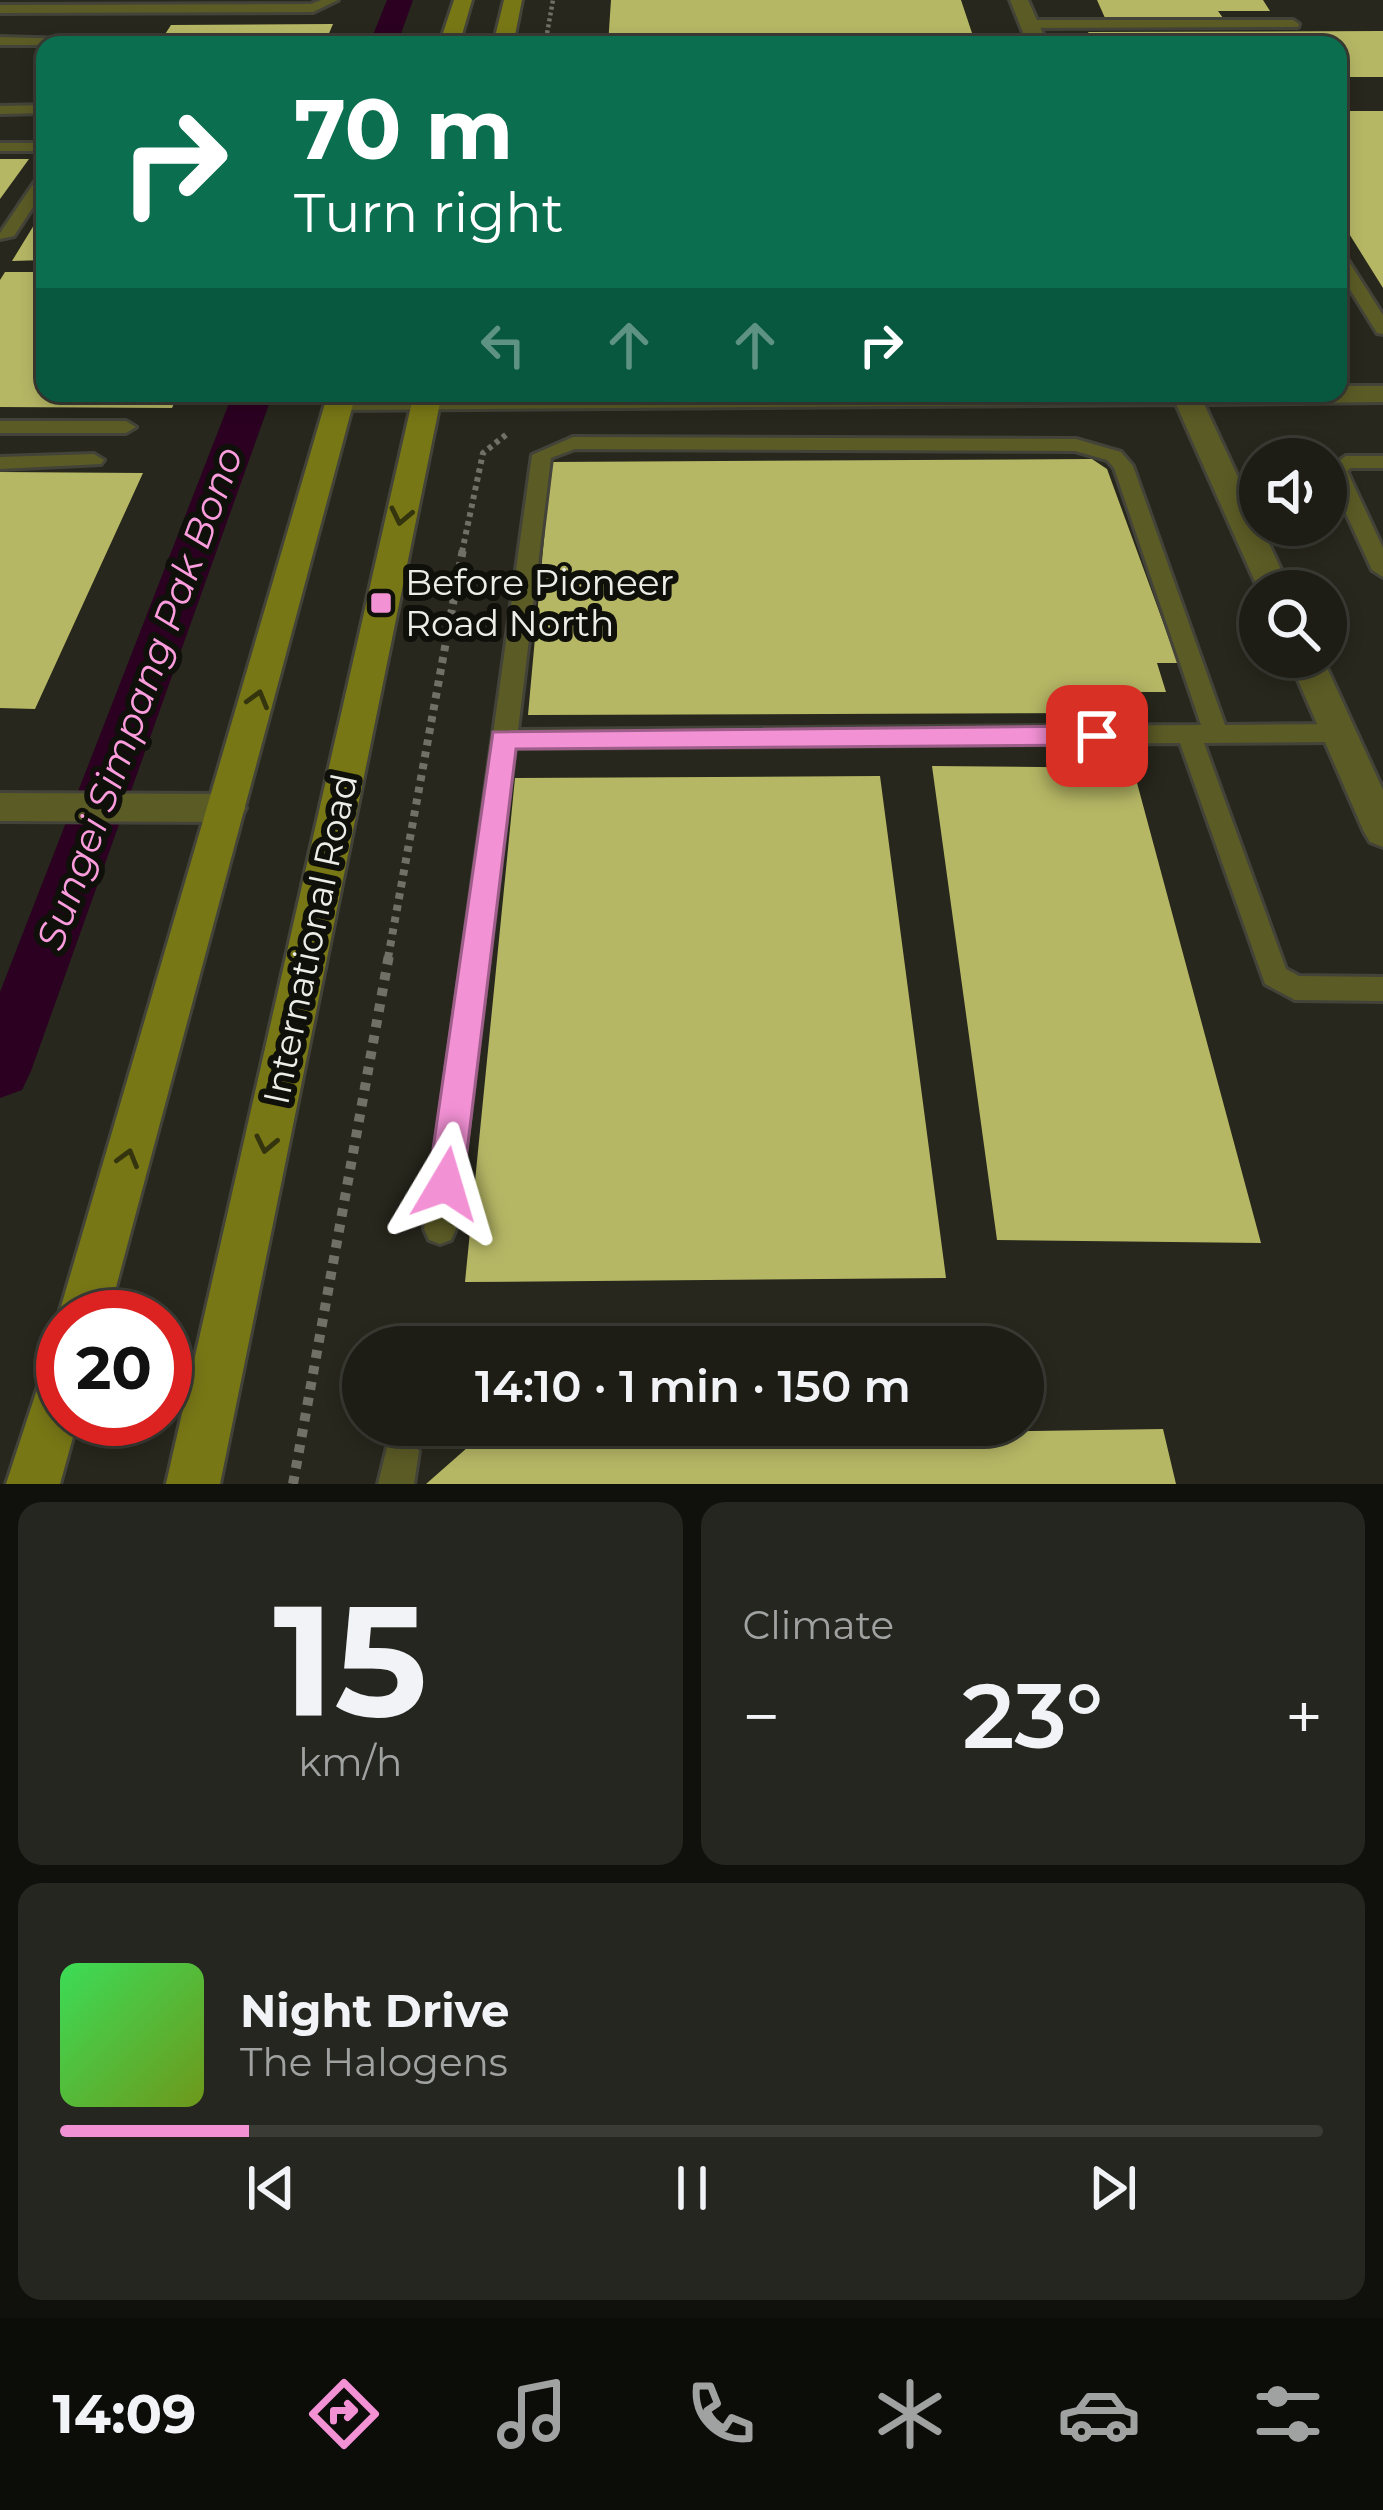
<!DOCTYPE html>
<meta charset="utf-8">
<style>
body{margin:0;font-family:Montserrat,sans-serif;background:#25261f;color:#f1f3f6;height:100vh;display:flex;flex-direction:column;font-size:45px;white-space:nowrap}
*{box-sizing:border-box;margin:0}
p{font-size:39px;color:#a0a2a1}
.icon{flex:none;width:66px;height:66px;fill:none;stroke:currentColor;stroke-width:2;stroke-linecap:round;stroke-linejoin:round}
.map{position:relative;height:1484px;overflow:hidden}
.sheet{display:flex;flex-direction:column;gap:18px;padding:18px;background:#10100c;flex:1}
.sheet>*{flex:none}
.banner{position:absolute;left:36px;top:36px;width:1311px;height:366px;border-radius:24px;box-shadow:0 6px 18px #0003,0 0 0 3px #3b3b35;background:#0b6e4f;color:#fff;overflow:hidden}
.tools{position:absolute;left:1239px;top:438px;display:grid;gap:24px}
.tools a{display:grid;place-items:center;width:108px;height:108px;border-radius:50%;background:#1d1d16;box-shadow:0 6px 18px #0003,0 0 0 3px #3b3b35;font-size:60px}
.speed{position:absolute;left:36px;top:1290px;display:flex;gap:24px;font-size:60px;font-weight:700;text-align:center}
.speed>*{display:grid;place-content:center;width:156px;height:156px;border-radius:50%;background:#1d1d16;box-shadow:0 6px 18px #0003,0 0 0 3px #3b3b35;line-height:1}
.speed .limit{border:18px solid #d22;background:#fff;color:#111}
.pin{position:absolute;display:grid;place-items:center;width:102px;height:102px;color:#fff;margin:-51px;border-radius:24px;box-shadow:0 6px 18px #0006}
.me{position:absolute;width:132px;margin:-66px;rotate:7deg;stroke-linejoin:round;filter:drop-shadow(0 0 9px #0008)}
.turn{display:flex;align-items:center;gap:42px;height:252px;padding:0 60px;font-size:54px}
.turn .icon{width:156px;height:156px;stroke-width:2.5}
.turn b{display:block;font-size:84px;line-height:102px}
.lanes{display:flex;align-items:center;height:114px;padding:0 60px;background:#0003;justify-content:center;gap:60px;direction:ltr}
.lanes .off{opacity:.35}
.big{font-size:90px;font-weight:600;line-height:1.1}
.sheet .tile{flex:1;display:flex;flex-direction:column;justify-content:center;gap:18px;min-width:0;padding:0 42px;border-radius:24px;background:#25261f}
.sheet .dial{align-items:center;gap:0}
.dial b{font-size:156px;line-height:1}
.song{display:flex;align-items:center;gap:36px}
.cover{width:144px;height:144px;border-radius:18px;background:linear-gradient(135deg,hsl(130 70% 55%),hsl(80 70% 35%))}
.played{height:12px;border-radius:6px;background:linear-gradient(90deg,#f391d5 15%,#3b3b35 15%)}
.keys{display:flex;justify-content:space-around;direction:ltr}
.heat{display:flex;justify-content:space-between;align-items:center;font-size:66px;direction:ltr}
.sheet .tiles{flex:1;display:grid;gap:18px;grid-template-columns:1fr 1fr}
.tile:last-child{grid-column:span 2}
.trip{position:absolute;left:342px;top:1326px;width:702px;height:120px;border-radius:60px;background:#1d1d16;box-shadow:0 6px 18px #0003,0 0 0 3px #3b3b35;font-weight:600;line-height:120px;text-align:center}
.dock{display:flex;height:192px;justify-content:space-around;align-items:center;background:#0c0c09;color:#a0a2a1}
.dock .icon{width:84px;height:84px}
.dock .on{color:#f391d5}
.dock b{font-size:54px;color:#f1f3f6}
.map>svg:first-child{display:block}
</style>
<div class="map">
<svg width="1383" height="1484" viewBox="0 0 1383 1484">
<rect width="100%" height="100%" fill="#27271d"/>
<g fill="none" stroke-linecap="round" stroke-linejoin="round">
<path fill="#2b0021" fill-rule="evenodd" d="M387,0H413L397,45H369Z
M233,393H273L31,1071L22,1090L0,1098V992Z"/>
</g>
<path fill="#b6b765" d="M611,0H961L973,36H849L851,45H783V41L608,45Z
M1097,0H1263L1270,11H1218L1223,18H1105Z
M333,24L324,45H158L171,25Z
M1383,31V77H1338V45H1095L1088,32Z
M1338,111H1383V288L1338,216Z
M0,159H29L0,199Z
M45,207V260L12,261Z
M5,272H45V393H179L172,408L0,407V280Z
M1092,459L1107,469L1178,663H1157L1166,692H1110L1116,713L528,715L551,462Z
M0,472L143,473L35,709L0,708Z
M932,766L1133,768L1261,1243L997,1240Z
M880,776L946,1278L465,1282L515,778Z
M1163,1429L1176,1484H426L476,1440Z"/>
<g fill="none" stroke-linecap="round" stroke-linejoin="round">
<defs>
<path id="lane" d="M321,0H338L313,12L0,13V5L311,4Z
M1293,20L1299,24L1298,27L1029,28L1023,24L1029,20Z
M0,37L134,41L141,45H0Z
M45,105V113L0,114V106Z
M0,143H45V151H0Z
M45,172V189L14,236L0,239V233L40,174Z
M1338,252L1344,254L1383,315V334L1377,333L1338,270Z
M0,421H126L136,427L126,433H0Z
M573,437L1076,439L1121,452L1133,466L1225,725L1339,724L1351,733L1339,742L1204,743L1286,969L1299,976L1383,977V1001L1295,1000L1265,984L1180,743L515,748L456,1229L451,1240L440,1244L429,1240L424,1229L532,455ZM575,449L1075,451L1107,460L1114,468L1201,725L518,730L551,458Z
M94,454L104,460L101,464L0,469V457Z
M1383,456V468H1351L1347,471L1383,548V577L1372,570L1326,470L1346,456Z
M401,1433L413,1439L419,1451L414,1484H378L389,1439Z"/>
<path id="street" d="M1010,0H1028L1048,45H1028Z
M1338,386H1383V402L1204,404L1291,591L1260,593L1176,404L339,410L325,402L339,394L1338,393Z
M1288,657H1322L1383,790V847L1370,842L1364,832Z
M0,793L227,794L240,798L246,808L240,818L227,822L0,821Z"/>
<path id="secondary" d="M454,0H472L459,45H439Z
M504,0H522L513,45H493Z
M328,393H356L108,1317H63V1328L58,1317Z
M414,393H442L220,1484H166Z
M63,1357V1419H78L60,1484H6L45,1365Z"/>
</defs>
<use href="#lane" stroke="#434339" stroke-width="6"/>
<use href="#street" stroke="#434339" stroke-width="6"/>
<use href="#secondary" stroke="#434339" stroke-width="6"/>
<path stroke="#707067" stroke-width="4.5" stroke-dasharray="3 3" stroke-linecap="butt" d="M545,45L553,0"/>
<path stroke="#707067" stroke-width="6" stroke-dasharray="4.5 4.5" stroke-linecap="butt" d="M462,552L483,453L507,434"/>
<path stroke="#707067" stroke-width="8" stroke-dasharray="6 6" stroke-linecap="butt" d="M388,958L463,549"/>
<path stroke="#707067" stroke-width="10" stroke-dasharray="8 8" stroke-linecap="butt" d="M293,1484L389,955"/>
<use href="#lane" fill="#5b5b26" fill-rule="evenodd"/>
<use href="#street" fill="#5b5b26" fill-rule="evenodd"/>
<use href="#secondary" fill="#787716" fill-rule="evenodd"/>
</g>
<defs><path id="oneway-chevron" d="M-2-3.5L2.5 0L-2 3.5" fill="none" stroke-width="1.6" stroke-linecap="round" stroke-linejoin="round" transform="scale(3)"/></defs>
<g stroke="#34340f">
<use href="#oneway-chevron" transform="translate(401 516) rotate(102)"/>
<use href="#oneway-chevron" transform="translate(258 699) rotate(-74)"/>
<use href="#oneway-chevron" transform="translate(266 1144) rotate(102)"/>
<use href="#oneway-chevron" transform="translate(128 1158) rotate(-74)"/>
</g>
<path fill="#f391d5" stroke="#9e5e8a" stroke-width="3" d="M1097,726L1111,736L1097,745L516,749L463,1184L458,1196L446,1201L433,1196L428,1184L493,732Z"/>
<rect fill="#f391d5" stroke="#10100b" stroke-width="4.5" x="369" y="591" width="24" height="24" rx="6"/>
<g text-anchor="middle" dominant-baseline="central" stroke-width="12" stroke-linejoin="round" paint-order="stroke">
<g font-size="36" fill="#edede7" stroke="#10100b" text-anchor="start">
<text x="405" y="582">Before Pioneer<tspan x="405" dy="41">Road North</tspan></text>
</g>
<g font-size="36" fill="#edede7" stroke="#10100b">
<text transform="translate(310 939) rotate(-78)">International Road</text>
</g>
<g font-size="39" font-style="italic" fill="#fb9ddd" stroke="#10100b">
<text transform="translate(139 698) rotate(-70)">Sungei Simpang Pak Bono</text>
</g>
</g>
</svg>
<div class="tools">
<a><svg class="icon" aria-label="sound" viewBox="0 0 24 24"><path d="M4 9h4l5-4v14l-5-4H4zM17 9q2 3 0 6"/></svg></a>
<a><svg class="icon" aria-label="search" viewBox="0 0 24 24"><circle cx="10" cy="10" r="6"/><path d="M15 15l6 6"/></svg></a>
</div>
<div class="speed"><div class="limit">20</div></div>
<div class="pin" style="left:1097px;top:736px;background:#d93025"><svg class="icon" aria-label="arrive" viewBox="0 0 24 24"><path d="M6 21V4h12l-3 4 3 4H6"/></svg></div>
<svg class="me" style="left:446px;top:1184px" viewBox="-20 -20 40 40"><path d="M0-17L14 15 0 8-14 15z" fill="#f391d5" stroke="#fff" stroke-width="4"/></svg>
<div class="trip">14:10 · 1 min · 150 m</div>
<div class="banner">
<div class="turn"><svg class="icon" aria-label="right" viewBox="0 0 24 24"><path d="M7 20v-9h11M14 6l5 5-5 5"/></svg><div><b>70 m</b>Turn right</div></div>
<div class="lanes"><svg class="icon off" aria-label="left" viewBox="0 0 24 24"><path d="M17 20v-9H6M10 6l-5 5 5 5"/></svg><svg class="icon off" aria-label="ahead" viewBox="0 0 24 24"><path d="M12 20V5M6 11l6-6 6 6"/></svg><svg class="icon off" aria-label="ahead" viewBox="0 0 24 24"><path d="M12 20V5M6 11l6-6 6 6"/></svg><svg class="icon" aria-label="right" viewBox="0 0 24 24"><path d="M7 20v-9h11M14 6l5 5-5 5"/></svg></div>
</div>
</div>
<section class="sheet">
<div class="tiles">
<div class="tile dial"><b>15</b><p>km/h</p></div>
<div class="tile"><p>Climate</p>
<div class="heat"><a>−</a><b class="big">23°</b><a>+</a></div>
</div>
<div class="tile">
<div class="song"><i class="cover"></i><div><b>Night Drive</b><p>The Halogens</p></div></div>
<div class="played"></div>
<div class="keys"><svg class="icon" aria-label="previous" viewBox="0 0 24 24"><path d="M18 5L8 12l10 7zM5 5v14"/></svg><svg class="icon" aria-label="pause" viewBox="0 0 24 24"><path d="M8 5v14M16 5v14"/></svg><svg class="icon" aria-label="next" viewBox="0 0 24 24"><path d="M6 5l10 7-10 7zM19 5v14"/></svg></div>
</div>
</div>
</section>
<nav class="dock">
<b>14:09</b>
<svg class="icon on" aria-label="directions" viewBox="0 0 24 24"><path d="M12 3l9 9-9 9-9-9zM9 14v-3h6M13 9l2 2-2 2"/></svg>
<svg class="icon" aria-label="music" viewBox="0 0 24 24"><path d="M9 18V5l10-2v13"/><circle cx="6" cy="18" r="3"/><circle cx="16" cy="16" r="3"/></svg>
<svg class="icon" aria-label="phone" viewBox="0 0 24 24"><path d="M5 4h4l2 5-3 2q2 4 5 5l2-3 5 2v4C11 20 4 13 5 4z"/></svg>
<svg class="icon" aria-label="climate" viewBox="0 0 24 24"><path d="M12 3v18M4 7l16 10M4 17L20 7"/></svg>
<svg class="icon" aria-label="car" viewBox="0 0 24 24"><path d="M5 17H2v-5l4-1 3-4h7l3 4 3 1v5h-3M9 17h6M6 11h13"/><circle cx="7" cy="17" r="2"/><circle cx="17" cy="17" r="2"/></svg>
<svg class="icon" aria-label="filters" viewBox="0 0 24 24"><path d="M4 7h16M4 17h16"/><circle cx="9" cy="7" r="2"/><circle cx="15" cy="17" r="2"/></svg>
</nav>
